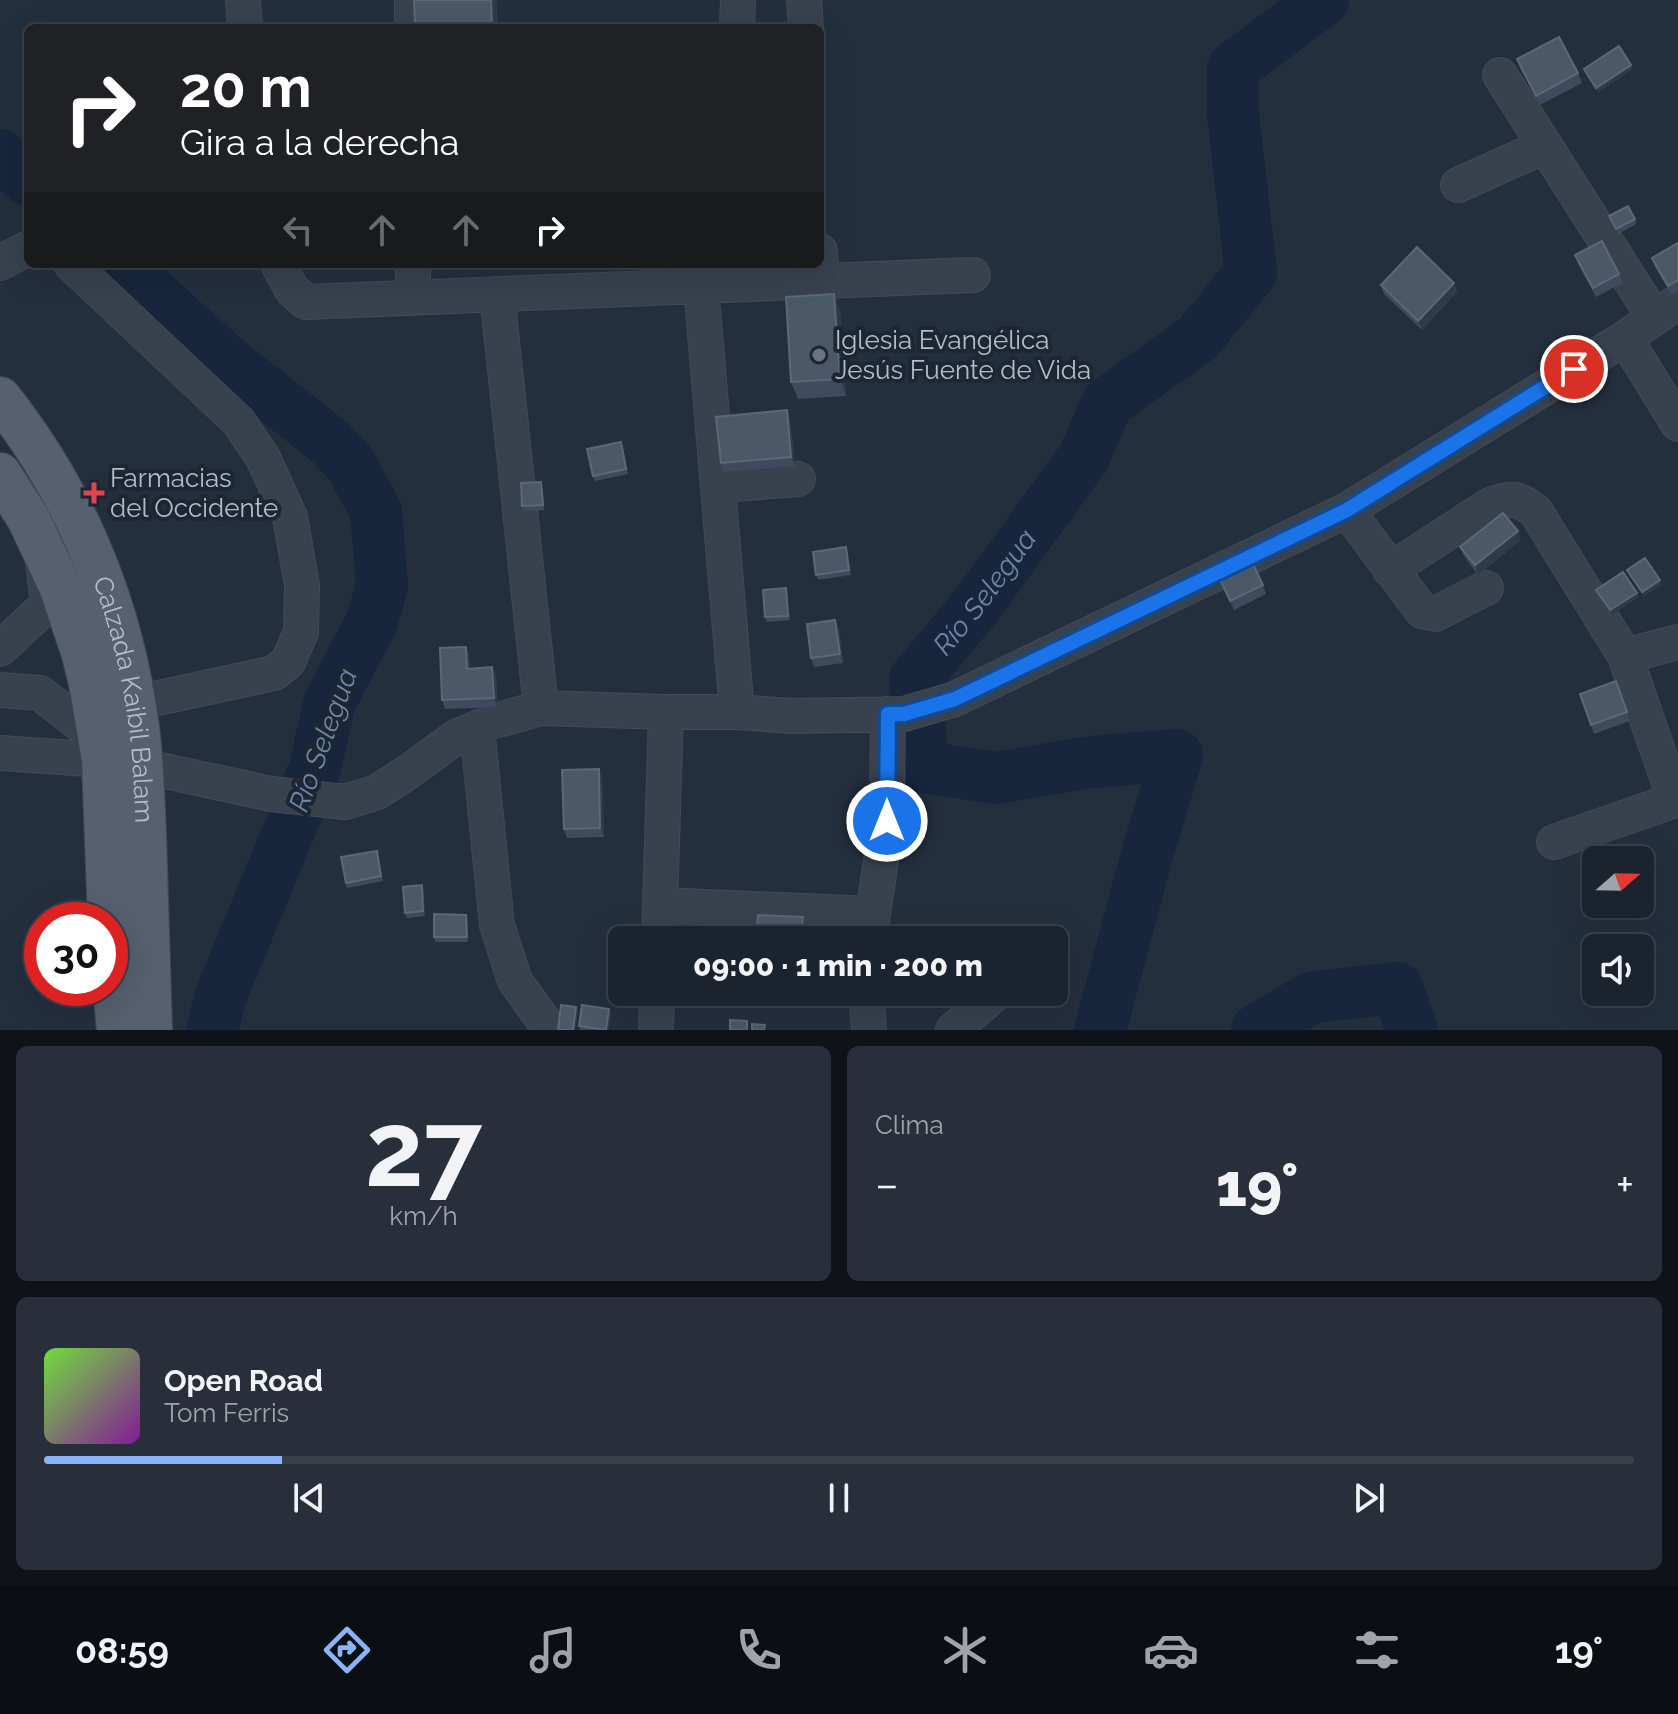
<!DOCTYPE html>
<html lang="es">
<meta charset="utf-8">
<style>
body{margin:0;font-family:Raleway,sans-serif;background:#282f3a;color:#f1f3f6;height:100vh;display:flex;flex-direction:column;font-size:30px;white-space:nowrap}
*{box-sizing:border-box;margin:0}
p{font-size:26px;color:#a0a4aa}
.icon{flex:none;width:44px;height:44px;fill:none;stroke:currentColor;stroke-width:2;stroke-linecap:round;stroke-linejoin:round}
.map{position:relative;height:1030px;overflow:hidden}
.sheet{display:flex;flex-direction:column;gap:16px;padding:16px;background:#0f1319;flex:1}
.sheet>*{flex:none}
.hud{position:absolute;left:24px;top:24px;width:800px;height:244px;border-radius:12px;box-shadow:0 8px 32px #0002,0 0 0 2px #39404a;background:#202124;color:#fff;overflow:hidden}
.needle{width:52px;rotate:70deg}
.controls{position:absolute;left:1582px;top:846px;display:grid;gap:16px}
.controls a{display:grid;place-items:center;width:72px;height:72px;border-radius:12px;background:#1b232e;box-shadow:0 8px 32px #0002,0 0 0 2px #39404a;font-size:40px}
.speed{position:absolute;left:24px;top:902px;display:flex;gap:16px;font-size:40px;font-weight:700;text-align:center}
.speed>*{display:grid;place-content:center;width:104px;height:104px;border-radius:50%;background:#1b232e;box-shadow:0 8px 32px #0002,0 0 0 2px #39404a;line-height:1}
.speed .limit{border:12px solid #d22;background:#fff;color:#111}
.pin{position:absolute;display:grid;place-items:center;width:68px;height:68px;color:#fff;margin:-34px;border:4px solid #fff;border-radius:50%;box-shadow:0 2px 8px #0007}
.me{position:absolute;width:88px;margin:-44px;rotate:0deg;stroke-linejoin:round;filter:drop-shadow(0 0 6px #0008)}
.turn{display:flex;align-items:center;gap:28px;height:168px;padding:0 24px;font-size:36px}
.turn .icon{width:104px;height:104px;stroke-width:2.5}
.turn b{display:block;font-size:56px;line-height:68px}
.lanes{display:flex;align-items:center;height:76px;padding:0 24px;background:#0003;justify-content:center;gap:40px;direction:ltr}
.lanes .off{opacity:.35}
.big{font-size:60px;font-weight:800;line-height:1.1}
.sheet .tile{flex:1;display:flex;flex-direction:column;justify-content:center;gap:12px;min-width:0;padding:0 28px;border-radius:12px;background:#282f3a}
.sheet .dial{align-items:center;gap:0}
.dial b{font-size:104px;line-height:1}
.song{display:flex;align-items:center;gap:24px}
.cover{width:96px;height:96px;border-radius:12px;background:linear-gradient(135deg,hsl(100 70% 55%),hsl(290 70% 35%))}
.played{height:8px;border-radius:4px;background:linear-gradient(90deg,#8ab4f8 15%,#39404a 15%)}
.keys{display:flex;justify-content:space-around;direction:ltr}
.heat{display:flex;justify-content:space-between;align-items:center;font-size:44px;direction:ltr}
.sheet .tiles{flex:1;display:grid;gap:16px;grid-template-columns:1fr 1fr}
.tile:last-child{grid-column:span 2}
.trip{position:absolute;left:608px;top:926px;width:460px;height:80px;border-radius:12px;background:#1b232e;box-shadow:0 8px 32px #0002,0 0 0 2px #39404a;font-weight:800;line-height:80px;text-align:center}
.menu{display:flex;height:128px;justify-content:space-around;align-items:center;background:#0b0e12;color:#a0a4aa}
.menu .icon{width:56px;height:56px}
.menu .on{color:#8ab4f8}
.menu b{font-size:36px;color:#f1f3f6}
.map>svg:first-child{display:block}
</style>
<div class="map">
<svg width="1678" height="1030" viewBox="0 0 1678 1030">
<rect width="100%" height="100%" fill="#242f3e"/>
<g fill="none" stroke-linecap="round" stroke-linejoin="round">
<g stroke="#17263c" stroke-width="52">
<path d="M0,155L28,180"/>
<path d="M120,264L228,362L331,443L349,462L376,511L382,586L372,621L329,704L315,768L221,995L212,1030"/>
<path id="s1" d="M1100,1030L1148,851L1177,755L1091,762L996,778L923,767L915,679L976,606L1084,457L1107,403L1198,338L1251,273L1233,114V68L1323,0"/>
<path d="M1257,1030L1313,997L1397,988L1412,1030"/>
</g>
<defs>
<path id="minor" d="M243,0L245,28
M412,0V28
M804,0L806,28
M737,28L738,0
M1500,75L1654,317
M1458,185L1545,146
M820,251L822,281
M0,263L28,248
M71,264L239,422L263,458L290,517L302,585L301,632L288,662L274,673L135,703
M278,264L292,290L306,302L973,275
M413,264V298
M701,286L737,712
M497,294L541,708
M1625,338L1678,424
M719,485L798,479
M1347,510L1422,611L1435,614L1486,588
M1390,570L1490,505C1511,497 1518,497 1536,512L1625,656L1675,800
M0,649L48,604L43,563
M1625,656L1678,642
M0,690L40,693L100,740
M477,728L497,925L515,981L544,1021
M0,753L103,760L142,766L271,794L345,802L377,792L408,772L456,737L491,722L541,708L666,712H737L791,716L904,714L955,699L1347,510L1625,338L1678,302
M1554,842L1678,799
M660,905L873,914
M659,940L666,712
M869,940L887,821L888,714
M866,992L869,1030
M656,1030L657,992
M953,1030L997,992"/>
<g id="major">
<path id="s2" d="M0,398C70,486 116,591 134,701C142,745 143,790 145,835C147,900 149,965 151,1030"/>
<path d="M0,474L28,518L60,586L83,654L90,683L103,760L109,920"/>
<path d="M110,942L118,1030"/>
</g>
</defs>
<use href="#minor" stroke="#414a57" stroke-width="36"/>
<use href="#major" stroke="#414a57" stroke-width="44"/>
<use href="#minor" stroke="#38414e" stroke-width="34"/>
<use href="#major" stroke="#56606e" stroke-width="42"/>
</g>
<path fill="#3f4b5c" d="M496,0L498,28H416L415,26Z
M1517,59L1578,73L1582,83L1540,105L1520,68Z
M1609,216L1635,219L1636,224L1618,234Z
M1678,243V291L1672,295L1655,267L1652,258Z
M1575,255L1619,274L1623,283L1596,297L1578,264Z
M1454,283L1457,292L1422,330L1384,294L1381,285Z
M840,311L846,396L798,399L791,382Z
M790,419L795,466L724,472L721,463Z
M623,447L628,474L595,481L593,476Z
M543,487L544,510L524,511L522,506Z
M1521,540L1478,575L1464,556L1460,547Z
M847,552L851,575L818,580L816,575Z
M1218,575L1263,585L1266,594L1234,610Z
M786,588L787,593L790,620L767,622L765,617Z
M835,620L839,629L843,663L814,667L811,658Z
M466,647L469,656L470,668L492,667L496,676L497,707L445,709L442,700Z
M1616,681L1630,721L1594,734L1580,694Z
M602,778L604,837L567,838L564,829Z
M378,856L383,881L347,888L346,883Z
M422,885L423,890L425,916L407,918L405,913Z
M468,919V942H435L434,937Z
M611,1013L608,1030H580L579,1026Z"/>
<path fill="#2f3b4b" d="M491,0H496L498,28H493L492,24Z
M1631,65L1633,69L1598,93L1596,88Z
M1454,283L1457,292L1422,330L1418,321Z
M834,294L840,311L846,396L840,379Z
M787,410L790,419L795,466L791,457Z
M1518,531L1521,540L1478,575L1475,565Z
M1660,580L1661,585L1643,597L1642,592Z
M786,588L787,593L790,620L788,616Z
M1637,593L1639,597L1612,615L1610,610Z
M835,620L839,629L843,663L840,654Z
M466,647L469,656L470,678L467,669Z
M492,667L496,676L497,707L494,698Z
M599,769L602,778L604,837L600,828Z
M422,885L423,890L425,916L423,911Z
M466,915L468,919V942L467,937Z
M803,917L806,926L805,940H801Z
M576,1007L578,1012L575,1030H573Z
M609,1009L611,1013L608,1030H606Z"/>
<path fill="#4b5868" stroke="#5c6777" stroke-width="2" d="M414,0H491L492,24L415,26Z
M1559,37L1578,73L1536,96L1517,59Z
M1619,46L1631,65L1596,88L1584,69Z
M1628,206L1635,219L1616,229L1609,216Z
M1602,241L1619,274L1593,288L1575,255Z
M1678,243V280L1668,286L1652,258Z
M1417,247L1454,283L1418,321L1381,285Z
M834,294L840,379L791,382L786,297Z
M787,410L791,457L721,463L716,417Z
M621,442L626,469L593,476L587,449Z
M541,482L543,505L522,506L521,483Z
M1503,513L1518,531L1475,565L1460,547Z
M846,547L849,570L816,575L813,552Z
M1645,558L1660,580L1642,592L1627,570Z
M1251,560L1263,585L1230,601L1218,575Z
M1623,572L1637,593L1610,610L1596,590Z
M786,588L788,616L765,617L763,590Z
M835,620L840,654L811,658L807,624Z
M466,647L467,669L492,667L494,698L442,700L440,648Z
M1616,681L1627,712L1591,725L1580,694Z
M599,769L600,828L564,829L562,770Z
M377,851L381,876L346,883L341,857Z
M422,885L423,911L405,913L403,887Z
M434,914L466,915L467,937H434Z
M758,915L803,917L801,940H756Z
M561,1005L576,1007L573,1030H558Z
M582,1005L609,1009L606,1030L579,1026Z
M730,1020L747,1021V1030H730Z
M752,1024L765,1025L764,1030H752Z"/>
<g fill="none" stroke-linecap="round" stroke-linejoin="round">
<defs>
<path id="route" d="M887,821L888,714H904L955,699L1347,510L1574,369"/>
</defs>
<use href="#route" stroke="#114b97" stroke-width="20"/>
<use href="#route" stroke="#1a73e8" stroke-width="14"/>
</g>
<circle fill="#6b7280" stroke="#1d2633" stroke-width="3" cx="819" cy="355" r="8"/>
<path fill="#e0444e" stroke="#1d2633" stroke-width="3" d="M90 481h8v8h8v8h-8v8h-8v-8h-8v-8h8z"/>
<g text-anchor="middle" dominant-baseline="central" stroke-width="8" stroke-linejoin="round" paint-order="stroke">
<g font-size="26" fill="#b4bcc9" stroke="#1d2633" text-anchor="start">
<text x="835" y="340">Iglesia Evangélica<tspan x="835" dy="30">Jesús Fuente de Vida</tspan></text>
<text x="110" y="478">Farmacias<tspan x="110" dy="30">del Occidente</tspan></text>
</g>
<g font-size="26" fill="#b4bcc9" stroke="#1d2633">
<text stroke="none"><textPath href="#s2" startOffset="332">Calzada Kaibil Balam</textPath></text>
</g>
<g font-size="28" font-style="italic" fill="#6d86a8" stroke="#1d2633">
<text stroke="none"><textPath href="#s1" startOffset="742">Río Selegua</textPath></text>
<text transform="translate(323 740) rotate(-70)">Río Selegua</text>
</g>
</g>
</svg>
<div class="controls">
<a><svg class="needle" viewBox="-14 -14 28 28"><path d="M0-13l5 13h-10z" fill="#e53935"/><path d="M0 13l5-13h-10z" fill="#a0a4aa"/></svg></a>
<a><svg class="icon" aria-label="sound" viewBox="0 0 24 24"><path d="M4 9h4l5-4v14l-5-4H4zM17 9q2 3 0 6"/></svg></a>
</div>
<div class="speed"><div class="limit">30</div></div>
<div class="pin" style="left:1574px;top:369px;background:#d93025"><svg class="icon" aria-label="arrive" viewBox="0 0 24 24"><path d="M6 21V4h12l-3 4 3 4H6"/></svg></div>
<svg class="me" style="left:887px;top:821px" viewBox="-20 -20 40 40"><circle r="17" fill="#1a73e8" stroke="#fff" stroke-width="3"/><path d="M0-11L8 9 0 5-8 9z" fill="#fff"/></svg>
<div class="trip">09:00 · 1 min · 200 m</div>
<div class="hud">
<div class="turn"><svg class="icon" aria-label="right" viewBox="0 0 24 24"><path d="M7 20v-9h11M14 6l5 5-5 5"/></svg><div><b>20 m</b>Gira a la derecha</div></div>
<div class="lanes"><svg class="icon off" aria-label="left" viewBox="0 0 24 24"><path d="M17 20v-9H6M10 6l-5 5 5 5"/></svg><svg class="icon off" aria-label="ahead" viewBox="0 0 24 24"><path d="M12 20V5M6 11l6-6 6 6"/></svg><svg class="icon off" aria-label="ahead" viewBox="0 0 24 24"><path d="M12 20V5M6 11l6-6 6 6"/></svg><svg class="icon" aria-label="right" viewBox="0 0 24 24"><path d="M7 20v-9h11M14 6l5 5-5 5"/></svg></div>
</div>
</div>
<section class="sheet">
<div class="tiles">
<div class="tile dial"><b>27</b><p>km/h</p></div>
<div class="tile"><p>Clima</p>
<div class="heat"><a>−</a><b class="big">19°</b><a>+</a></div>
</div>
<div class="tile">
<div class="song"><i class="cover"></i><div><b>Open Road</b><p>Tom Ferris</p></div></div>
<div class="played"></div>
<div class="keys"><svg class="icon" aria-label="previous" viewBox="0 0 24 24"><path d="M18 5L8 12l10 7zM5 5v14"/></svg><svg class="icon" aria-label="pause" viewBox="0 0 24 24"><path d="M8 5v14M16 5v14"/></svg><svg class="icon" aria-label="next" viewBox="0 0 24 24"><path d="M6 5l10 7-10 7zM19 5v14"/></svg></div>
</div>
</div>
</section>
<nav class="menu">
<b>08:59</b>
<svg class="icon on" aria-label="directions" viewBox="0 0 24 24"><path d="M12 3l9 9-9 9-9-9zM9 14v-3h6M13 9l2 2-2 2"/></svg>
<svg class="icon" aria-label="music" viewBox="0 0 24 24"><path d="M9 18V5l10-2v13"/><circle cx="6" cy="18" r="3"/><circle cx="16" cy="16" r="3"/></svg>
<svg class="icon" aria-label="phone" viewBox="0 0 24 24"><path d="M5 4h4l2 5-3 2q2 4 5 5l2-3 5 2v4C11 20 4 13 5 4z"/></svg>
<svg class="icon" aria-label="climate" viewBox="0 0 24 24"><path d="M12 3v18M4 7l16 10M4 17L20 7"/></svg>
<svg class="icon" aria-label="car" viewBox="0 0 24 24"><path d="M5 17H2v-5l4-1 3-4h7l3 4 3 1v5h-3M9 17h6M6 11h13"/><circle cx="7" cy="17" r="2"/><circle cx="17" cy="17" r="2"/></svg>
<svg class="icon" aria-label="filters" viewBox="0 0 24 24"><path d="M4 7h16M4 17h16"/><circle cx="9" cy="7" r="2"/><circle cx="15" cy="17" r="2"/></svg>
<b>19°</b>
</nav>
